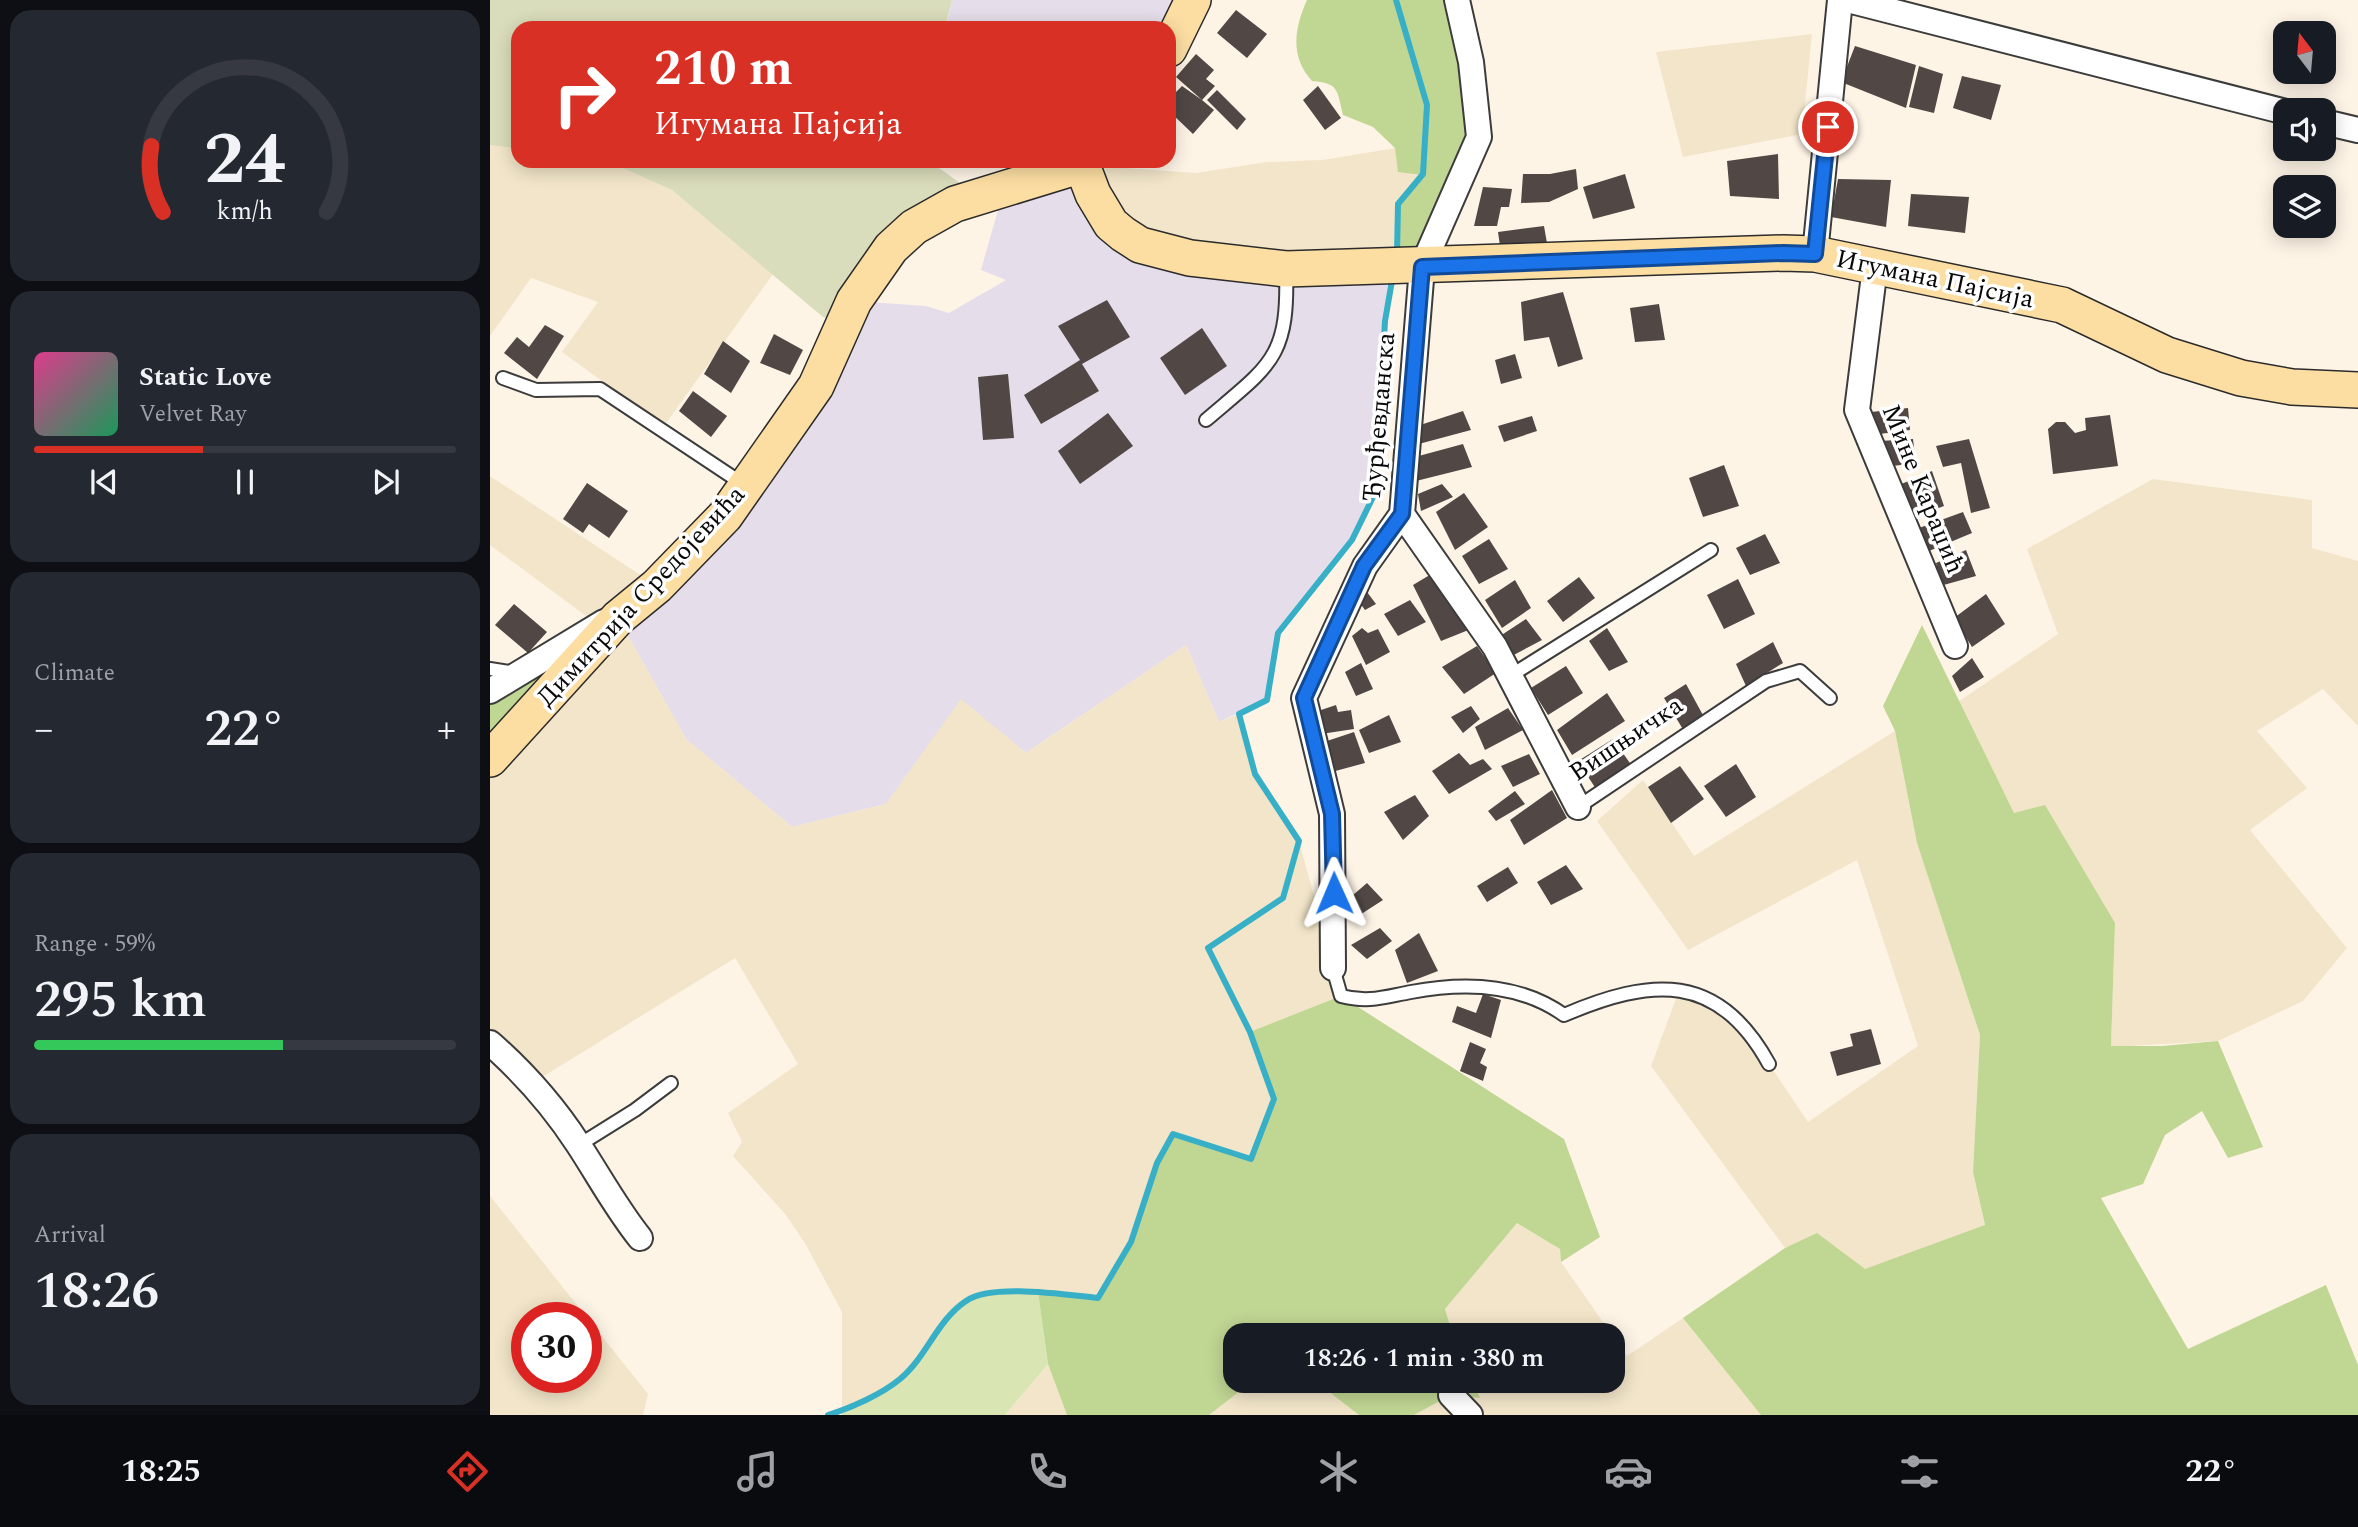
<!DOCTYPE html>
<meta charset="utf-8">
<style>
body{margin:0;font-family:Spectral,serif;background:#242831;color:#f1f3f6;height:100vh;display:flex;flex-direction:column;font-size:26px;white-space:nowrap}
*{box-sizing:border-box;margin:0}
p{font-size:23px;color:#9ea1a6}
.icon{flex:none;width:38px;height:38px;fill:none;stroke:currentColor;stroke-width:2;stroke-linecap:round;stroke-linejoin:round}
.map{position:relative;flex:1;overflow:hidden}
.drawer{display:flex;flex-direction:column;gap:10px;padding:10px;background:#0d0f14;width:490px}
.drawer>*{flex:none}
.guide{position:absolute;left:21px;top:21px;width:665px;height:147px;border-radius:21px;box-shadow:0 4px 18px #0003;background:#d93025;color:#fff;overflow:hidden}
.needle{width:46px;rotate:344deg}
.fabs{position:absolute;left:1783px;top:21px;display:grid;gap:14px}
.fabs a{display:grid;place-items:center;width:63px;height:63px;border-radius:14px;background:#171b24;box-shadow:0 4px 18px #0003;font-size:35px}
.speed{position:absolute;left:21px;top:1302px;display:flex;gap:14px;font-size:35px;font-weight:700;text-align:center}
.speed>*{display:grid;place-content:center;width:91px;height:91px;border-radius:50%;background:#171b24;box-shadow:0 4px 18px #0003;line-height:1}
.speed .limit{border:10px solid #d22;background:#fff;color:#111}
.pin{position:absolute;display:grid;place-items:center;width:60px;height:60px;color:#fff;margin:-30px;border:4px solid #fff;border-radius:50%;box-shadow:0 2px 7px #0007}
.me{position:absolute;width:77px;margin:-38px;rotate:359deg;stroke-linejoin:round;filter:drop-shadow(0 0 5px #0008)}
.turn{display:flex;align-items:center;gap:24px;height:147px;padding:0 28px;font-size:32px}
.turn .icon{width:91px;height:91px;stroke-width:2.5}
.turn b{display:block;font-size:49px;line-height:60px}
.big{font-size:52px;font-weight:600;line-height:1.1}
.drawer .widget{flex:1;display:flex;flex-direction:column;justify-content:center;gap:10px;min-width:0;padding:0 24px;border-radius:21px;background:#242831}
.drawer .dial{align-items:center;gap:0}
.dial svg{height:182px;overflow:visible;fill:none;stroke:#363941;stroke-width:7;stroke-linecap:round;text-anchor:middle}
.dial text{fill:#f1f3f6;stroke:none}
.song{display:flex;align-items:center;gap:21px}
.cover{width:84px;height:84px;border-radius:10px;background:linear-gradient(135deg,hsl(330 70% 55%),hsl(150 70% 35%))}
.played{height:7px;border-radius:4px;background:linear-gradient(90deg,#d93025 40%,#363941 40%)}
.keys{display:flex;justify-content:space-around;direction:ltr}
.heat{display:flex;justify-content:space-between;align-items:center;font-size:38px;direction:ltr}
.charge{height:10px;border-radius:5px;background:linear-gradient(90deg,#34c759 59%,#363941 0)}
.trip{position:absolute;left:733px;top:1323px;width:402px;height:70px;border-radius:21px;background:#171b24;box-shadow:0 4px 18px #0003;font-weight:600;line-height:70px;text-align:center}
.menu{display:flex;height:112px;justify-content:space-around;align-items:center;background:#090b0e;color:#9ea1a6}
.menu .icon{width:49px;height:49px}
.menu .selected{color:#d93025}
.menu b{font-size:32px;color:#f1f3f6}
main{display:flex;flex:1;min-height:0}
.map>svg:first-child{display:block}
</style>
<main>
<section class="drawer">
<div class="widget dial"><svg viewBox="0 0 100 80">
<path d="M14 69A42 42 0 1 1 86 69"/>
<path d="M14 69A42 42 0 0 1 9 40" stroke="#d93025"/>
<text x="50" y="56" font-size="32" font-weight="700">24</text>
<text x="50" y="72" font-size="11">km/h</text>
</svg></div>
<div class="widget">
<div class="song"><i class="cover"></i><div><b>Static Love</b><p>Velvet Ray</p></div></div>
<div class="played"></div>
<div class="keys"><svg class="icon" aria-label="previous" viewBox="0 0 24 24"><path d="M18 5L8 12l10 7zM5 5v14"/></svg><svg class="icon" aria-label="pause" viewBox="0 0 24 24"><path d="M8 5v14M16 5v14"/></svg><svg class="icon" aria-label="next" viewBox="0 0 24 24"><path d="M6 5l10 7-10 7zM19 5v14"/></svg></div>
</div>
<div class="widget"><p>Climate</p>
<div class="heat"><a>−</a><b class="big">22°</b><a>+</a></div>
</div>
<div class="widget"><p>Range · 59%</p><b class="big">295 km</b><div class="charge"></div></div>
<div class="widget"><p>Arrival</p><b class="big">18:26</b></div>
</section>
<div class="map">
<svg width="1868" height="1415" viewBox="0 0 1868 1415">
<rect width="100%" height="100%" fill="#fef4e6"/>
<path fill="#e5dde9" d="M462,0H703L679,28H460L456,27Z
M592,165L904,266L895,321L886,491L862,540L788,633L777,700L729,722L696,645L536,753L471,700L396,804L302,827L196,739L128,618L167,586L364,301L436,306L459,313L516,280L491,270L508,210L522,185Z"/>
<path fill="#f2e5c9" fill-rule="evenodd" d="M1322,34L1312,134L1193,157L1166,52Z
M0,145L28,149V161H99L126,165L182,190L283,274L174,426L72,352L108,302L41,278L0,336Z
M906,148L933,174L904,266L650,245L592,165L706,173L777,162L832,160Z
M0,476L167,586L128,618L196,739L302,827L396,804L471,699L536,753L696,645L729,722L749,714L765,774L809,841L851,996L784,1099L761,1159L667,1163L641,1242L608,1298L548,1292L508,1293L462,1314L411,1379L352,1411V1312L316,1245L296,1215L243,1156L252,1142L238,1113L308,1064L245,958L41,1084L0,1043V761L107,624L0,545Z
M1663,479L1822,500V548L1868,561V726L1833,689L1767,731L1817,788L1760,830L1857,948L1813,1001L1728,1041L1621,1047L1625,923L1524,814L1468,702L1568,634L1537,549Z
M1405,731L1427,843L1490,1035L1483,1172L1495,1226L1374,1270L1327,1234L1295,1248L1161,1066L1190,988L1228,1002L1279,1064L1318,1122L1428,1046L1367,860L1198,950L1107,821L1153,780L1204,856Z
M0,1196L158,1394L153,1415H0ZM37,1318H96V1377H37Z
M1027,1223L1070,1249L1071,1262L1122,1335H963L955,1309Z
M1193,1318L1271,1415H924L961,1395L989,1397L982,1381H1124V1337L1137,1356Z
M558,1364L577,1415H515Z
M763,1381H825L869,1415H719Z"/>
<path fill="#d9e6b3" d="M548,1292L558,1364L515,1415H352V1411L411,1379L462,1314L477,1299L508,1293Z"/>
<path fill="#c0d693" d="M817,0H967L989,137L932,267L907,252L908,204L933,175L908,172L905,148L883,127L853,115C847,90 849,83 822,81C800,57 804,29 817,0Z
M107,624L0,761V691Z
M1432,625L1524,813L1555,805L1625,923L1621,1046H1672L1728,1041L1773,1147L1738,1158L1712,1111L1675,1135L1653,1184L1611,1198L1698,1349L1836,1285L1868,1365V1415H1271L1193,1318L1295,1248L1327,1233L1375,1269L1495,1225L1483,1172L1490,1035L1427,843L1405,731L1393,706Z
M851,996L1074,1139L1110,1237L1071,1262L1070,1249L1027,1223L955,1309L963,1335H746V1381H763L719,1415H577L558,1364L548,1292L608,1298L641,1242L667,1163L683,1134L761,1159L784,1099L760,1032Z
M825,1381H982L990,1398L961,1395L924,1415H869Z"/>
<path fill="#daddbb" d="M0,0H462L455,28H28V149L0,145Z
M99,161H452L449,168L488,196L465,204L355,322L333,317L182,190L126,165Z"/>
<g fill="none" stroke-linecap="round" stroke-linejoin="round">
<path stroke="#37afc7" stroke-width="6" d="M906,0L937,105L933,174L908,204L907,254
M338,1415C361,1408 392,1394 410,1379C436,1358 447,1320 476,1301C501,1283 577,1295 608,1298L641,1242L667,1163L683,1134L761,1159L784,1099L760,1032L718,948L793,898L809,841L765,774L749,714L777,700L788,633L862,540L886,491L895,321L903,275"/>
</g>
<path fill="#514846" d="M746,10L777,34L757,58L727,33Z
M1365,46L1426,65L1416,108L1351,82Z
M706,54L724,70L716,79L725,86L712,100L724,110L703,134L679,111V99L692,86L712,100L686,77Z
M1429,66L1453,74L1444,113L1419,107Z
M1472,76L1511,85L1501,120L1463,108Z
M828,86L851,118L835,130L813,100Z
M727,90L756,119L747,130L717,100Z
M1288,154L1289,199L1240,196L1237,161Z
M1086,169L1088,189L1059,202L1031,203L1033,174H1060Z
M1135,174L1145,208L1103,219L1093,187Z
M1348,179L1401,180L1396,227L1341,217Z
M993,187L1022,189L1019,207H1011L1007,226H984Z
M1421,194L1479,197L1475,233L1418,226Z
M1054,226L1058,249L1011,253L1008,232Z
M1073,292L1093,359L1068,367L1059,337L1034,341L1031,302Z
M617,300L640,337L592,364L609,391L551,424L534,395L590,360L568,326Z
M1169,304L1175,340L1145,342L1140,308Z
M55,325L74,336L47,379L14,353L27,337L39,347Z
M712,328L737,366L695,395L670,358Z
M284,334L313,350L300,375L270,363Z
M233,341L260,361L241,393L214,374Z
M1025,354L1032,378L1011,384L1005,360Z
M518,374L524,438L493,440L488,377Z
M203,391L237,416L221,437L189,411Z
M1418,408L1420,430L1382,435L1381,412Z
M973,411L981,430L925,445L924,427Z
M618,413L643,446L590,484L568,451Z
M1620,415L1628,466L1563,474L1558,429L1566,422H1575L1585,433L1596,430L1595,418Z
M1042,416L1047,431L1014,442L1008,426Z
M1423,439L1426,463L1395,467L1390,441Z
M1479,439L1500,508L1481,513L1471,463L1453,467L1446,446Z
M973,444L982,467L926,481L925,457Z
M1234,465L1249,506L1213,517L1199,478Z
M1442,471L1454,506L1422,518L1409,485Z
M97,483L138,511L119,538L99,524L93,533L73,519Z
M952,484L963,497L931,511L928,494Z
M974,493L998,527L965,550L946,512Z
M1473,512L1482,533L1439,551L1429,528Z
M1275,534L1290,563L1260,575L1246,548Z
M999,539L1018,569L989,584L972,556Z
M1476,550L1486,576L1450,586L1446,563Z
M943,573L981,629L951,641L923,585Z
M1089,577L1105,598L1073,622L1057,601Z
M1248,579L1265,614L1234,629L1217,595Z
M1025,580L1041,608L1012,628L995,600Z
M874,588L886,604L875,610L864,595Z
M1496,594L1515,624L1482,647L1464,618Z
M920,600L936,622L908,636L894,614Z
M24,604L57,632L38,653L5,625Z
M1036,619L1052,640L1020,657L1007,638Z
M872,628L878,633L888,629L900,652L876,665L862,636Z
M1117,628L1138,662L1119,671L1099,641Z
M1283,642L1293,663L1256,686L1246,664Z
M987,646L1006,673L974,694L952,667Z
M1482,658L1494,677L1470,692L1462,676Z
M871,663L883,689L866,696L855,672Z
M1076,666L1093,693L1058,715L1041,688Z
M1196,684L1214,717L1194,731L1174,698Z
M1117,693L1135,721L1082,755L1067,730Z
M846,705L848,712L861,710L864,729L831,734L828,711Z
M981,706L990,719L973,733L961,717Z
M1018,708L1033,730L995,750L985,727Z
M899,715L911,742L879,753L869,730Z
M864,732L875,763L838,773L831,743Z
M1123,739L1142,766L1106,789L1088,761Z
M969,753L980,765L993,759L1002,769L959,794L942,771Z
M1039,754L1050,774L1023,787L1011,766Z
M1246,764L1266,797L1236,817L1214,786Z
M1190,766L1214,799L1181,823L1158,787Z
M1062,790L1077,818L1034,845L1020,820Z
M1025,791L1035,804L1006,821L998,811Z
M925,795L939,816L913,840L894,812Z
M1076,865L1093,889L1061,905L1047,882Z
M1018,867L1028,883L997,902L987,886Z
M877,883L893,900L862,920L849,907Z
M890,928L902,941L877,959L861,945Z
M929,933L948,971L917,983L905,950Z
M993,994L1011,1000L1001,1038L962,1022L967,1006L986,1013Z
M1381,1029L1391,1064L1347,1076L1340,1052L1363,1046L1360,1034Z
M980,1042L996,1049L990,1063L997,1067L993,1081L970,1071Z"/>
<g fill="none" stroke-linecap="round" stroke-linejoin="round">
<defs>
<path id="lane" d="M13,378L46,390L110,389L253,484
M716,420C780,365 799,359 796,270
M0,669L27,673
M1020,676L1221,550
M1088,807L1276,681L1310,671L1340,698
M843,968L851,996C879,1003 894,997 921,992C973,982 1029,983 1074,1015C1161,978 1228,971 1279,1064
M89,1145L145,1110L181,1083"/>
<path id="street" d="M1358,0L1796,112
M1834,122L1868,130
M1325,254L1350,0
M1385,267L1367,410L1465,646
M912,514L1005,647L1088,807
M0,691L114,622
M843,968L842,814L814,698L875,566L912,514L932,267L989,137L981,62L967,0
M0,1043C33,1072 64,1107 88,1144C109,1176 126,1208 150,1238
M961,1395L980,1415"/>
<path id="secondary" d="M679,49L703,0
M592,165L603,194L621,224L633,234L650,245L700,258L796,269L1293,253L1325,254L1572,305L1677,355L1751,378L1802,387L1868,390
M0,759L128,618L167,586L235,516L326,386L364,301L401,248L424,227L465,204L592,165"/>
</defs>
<use href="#lane" stroke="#3c3c3c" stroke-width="16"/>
<use href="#street" stroke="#3c3c3c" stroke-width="28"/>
<use href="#secondary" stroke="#2b2b2b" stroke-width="38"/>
<use href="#lane" stroke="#fff" stroke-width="12"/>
<use href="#street" stroke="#fff" stroke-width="24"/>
<use href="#secondary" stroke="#fcdea3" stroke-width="35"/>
</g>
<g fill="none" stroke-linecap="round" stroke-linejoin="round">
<defs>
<path id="route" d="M844,893L842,814L814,698L874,566L912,514L932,267L1293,253L1325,254L1338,127"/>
</defs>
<use href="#route" stroke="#114b97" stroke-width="18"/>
<use href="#route" stroke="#1a73e8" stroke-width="12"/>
</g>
<g text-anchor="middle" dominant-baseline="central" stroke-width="7" stroke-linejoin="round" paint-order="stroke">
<g font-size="26" fill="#090909" stroke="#fff">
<text transform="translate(1445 279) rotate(12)">Игумана Пајсија</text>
<text transform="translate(889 417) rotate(-85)">Ђурђевданска</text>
<text transform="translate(1433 489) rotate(68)">Мине Караџић</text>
<text transform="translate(151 596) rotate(-47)">Димитрија Средојевића</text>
<text transform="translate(1136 739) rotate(-34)">Вишњичка</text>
</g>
</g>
</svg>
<div class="fabs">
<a><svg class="needle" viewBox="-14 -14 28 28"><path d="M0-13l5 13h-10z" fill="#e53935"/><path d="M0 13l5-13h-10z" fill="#9ea1a6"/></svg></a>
<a><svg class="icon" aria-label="sound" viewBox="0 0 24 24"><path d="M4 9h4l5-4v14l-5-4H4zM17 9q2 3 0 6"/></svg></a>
<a><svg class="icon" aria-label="layers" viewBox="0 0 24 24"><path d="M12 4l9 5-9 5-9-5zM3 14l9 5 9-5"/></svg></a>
</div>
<div class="speed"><div class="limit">30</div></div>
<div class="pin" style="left:1338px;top:127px;background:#d93025"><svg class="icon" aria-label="arrive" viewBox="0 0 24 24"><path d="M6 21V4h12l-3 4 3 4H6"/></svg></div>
<svg class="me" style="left:844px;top:893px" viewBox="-20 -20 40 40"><path d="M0-17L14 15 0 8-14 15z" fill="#1a73e8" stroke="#fff" stroke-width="4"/></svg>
<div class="trip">18:26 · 1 min · 380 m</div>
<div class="guide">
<div class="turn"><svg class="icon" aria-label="right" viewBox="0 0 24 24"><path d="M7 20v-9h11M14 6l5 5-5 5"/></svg><div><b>210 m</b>Игумана Пајсија</div></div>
</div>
</div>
</main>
<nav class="menu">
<b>18:25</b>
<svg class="icon selected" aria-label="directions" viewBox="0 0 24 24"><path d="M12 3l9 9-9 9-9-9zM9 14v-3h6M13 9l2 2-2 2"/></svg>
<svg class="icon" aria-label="music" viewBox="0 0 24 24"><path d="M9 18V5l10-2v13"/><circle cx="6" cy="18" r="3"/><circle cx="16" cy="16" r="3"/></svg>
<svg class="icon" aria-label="phone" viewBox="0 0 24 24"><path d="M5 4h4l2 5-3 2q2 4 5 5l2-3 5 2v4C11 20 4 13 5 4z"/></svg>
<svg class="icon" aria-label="climate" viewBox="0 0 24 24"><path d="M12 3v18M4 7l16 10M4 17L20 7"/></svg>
<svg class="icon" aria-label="car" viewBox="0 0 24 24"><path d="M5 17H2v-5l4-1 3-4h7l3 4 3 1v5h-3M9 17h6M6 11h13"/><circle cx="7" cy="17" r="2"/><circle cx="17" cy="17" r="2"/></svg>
<svg class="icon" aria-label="filters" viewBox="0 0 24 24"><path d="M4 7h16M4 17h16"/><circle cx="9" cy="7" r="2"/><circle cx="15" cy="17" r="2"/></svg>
<b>22°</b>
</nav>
